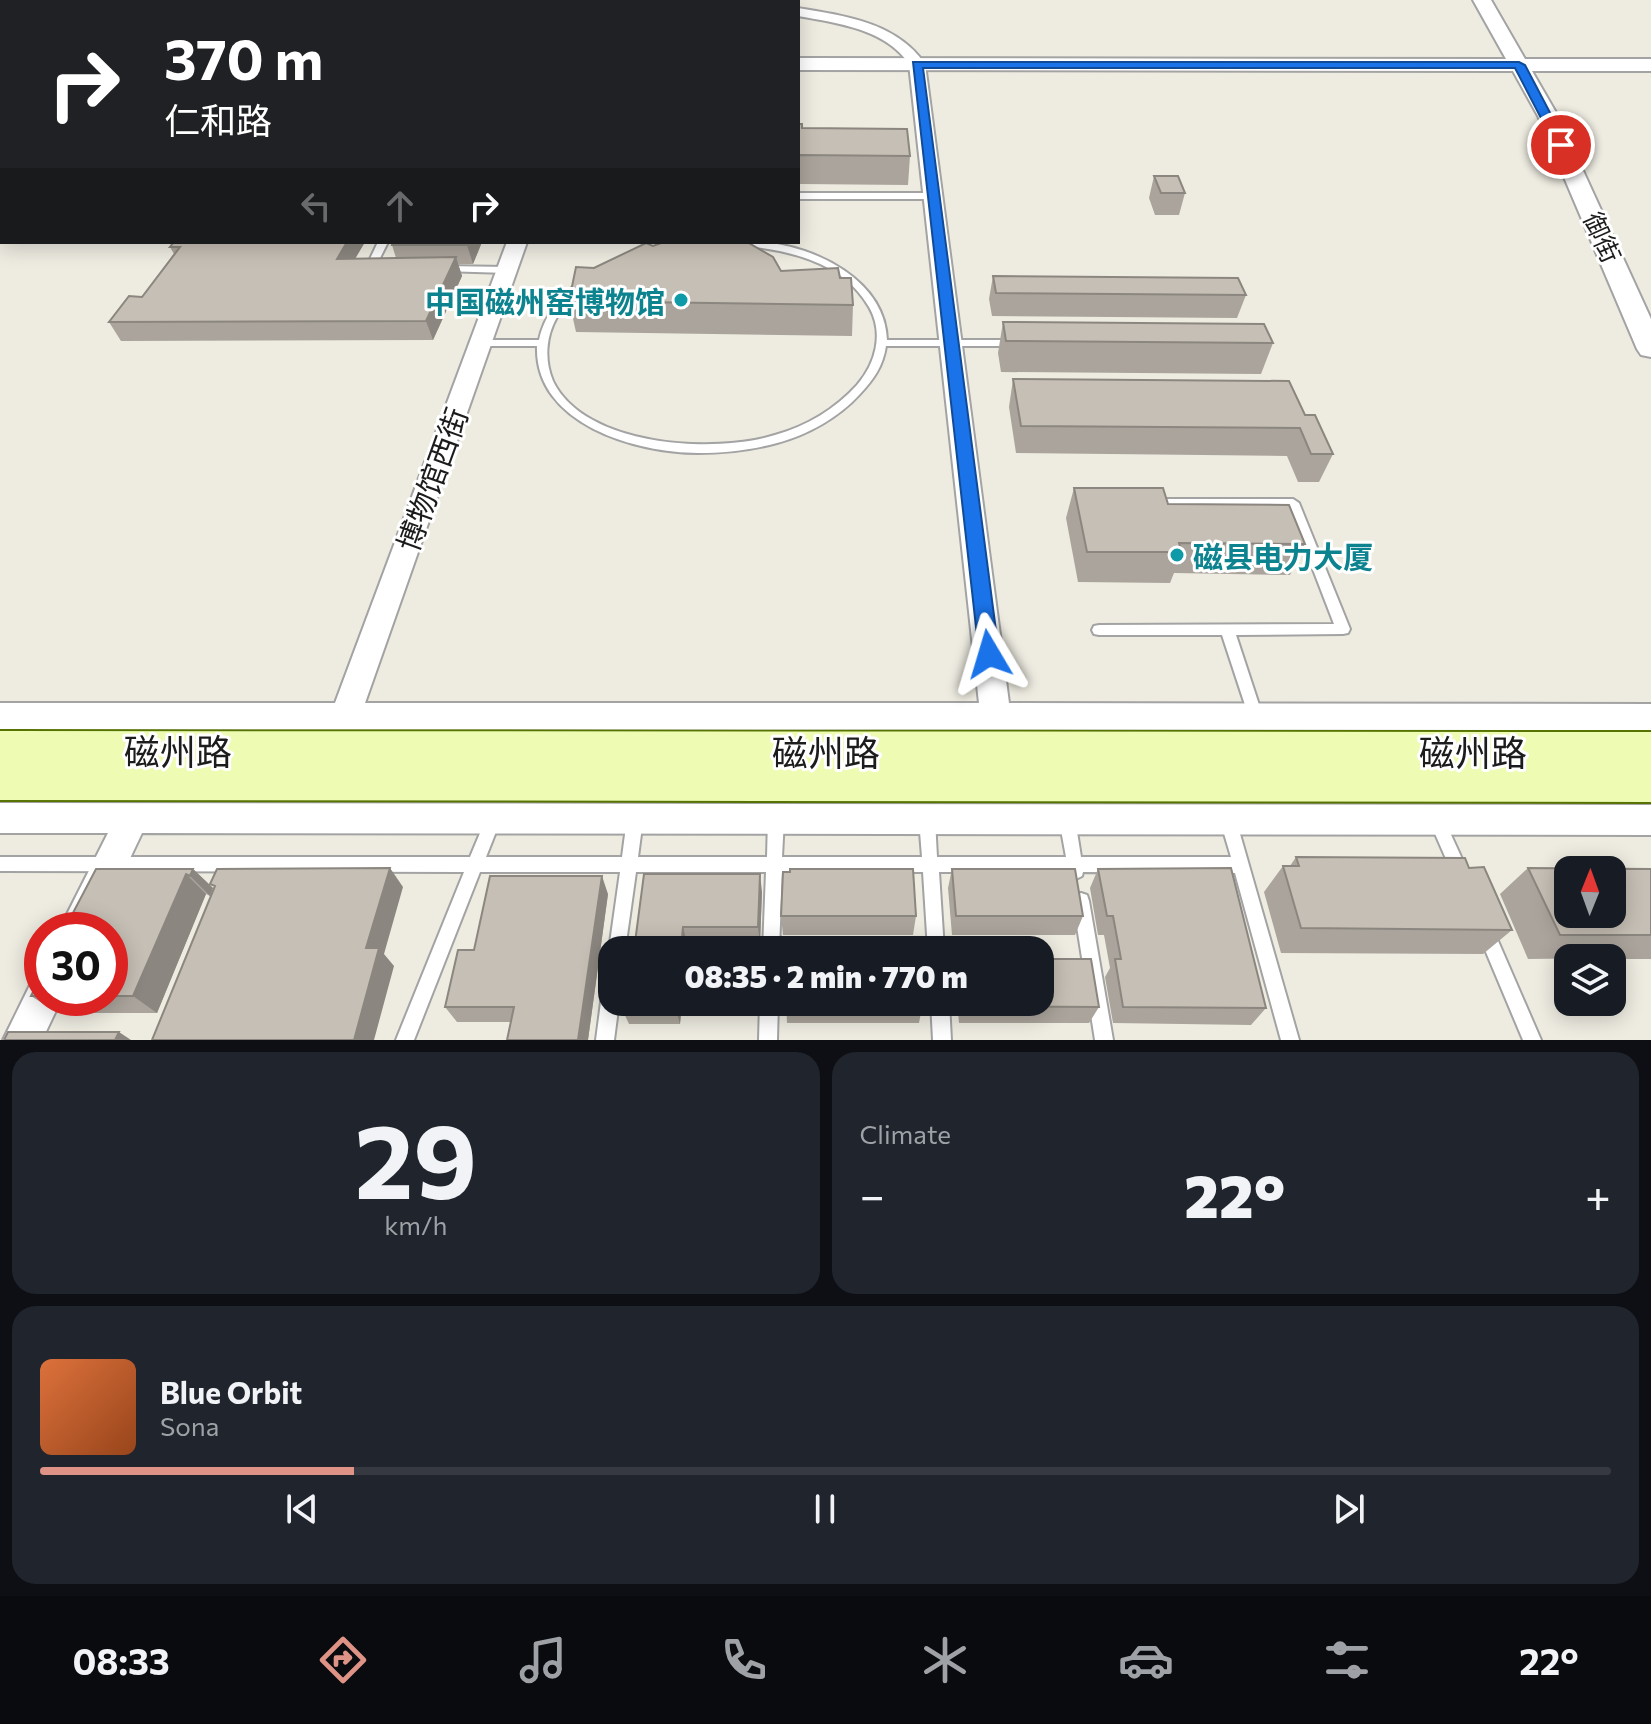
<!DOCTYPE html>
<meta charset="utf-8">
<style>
body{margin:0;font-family:Commissioner,"Noto Sans SC",sans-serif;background:#20242c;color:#f1f3f6;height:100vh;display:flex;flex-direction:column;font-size:30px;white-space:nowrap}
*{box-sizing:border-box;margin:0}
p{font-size:26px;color:#9ea1a6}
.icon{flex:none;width:44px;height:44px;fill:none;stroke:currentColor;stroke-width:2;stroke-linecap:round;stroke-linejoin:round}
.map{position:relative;height:1040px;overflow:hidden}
.panel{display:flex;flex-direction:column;gap:12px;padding:12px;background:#0d0f14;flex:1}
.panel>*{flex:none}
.guide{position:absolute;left:0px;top:0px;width:800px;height:244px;box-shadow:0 4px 20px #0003;background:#202124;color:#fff;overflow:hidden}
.needle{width:52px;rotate:1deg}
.fabs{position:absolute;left:1554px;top:856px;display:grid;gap:16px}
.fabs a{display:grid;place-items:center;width:72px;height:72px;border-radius:16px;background:#171b24;box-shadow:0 4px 20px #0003;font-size:40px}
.speed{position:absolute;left:24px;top:912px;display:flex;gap:16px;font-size:40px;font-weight:700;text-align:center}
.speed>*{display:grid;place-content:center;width:104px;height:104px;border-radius:50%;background:#171b24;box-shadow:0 4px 20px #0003;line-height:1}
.speed .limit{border:12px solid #d22;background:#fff;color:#111}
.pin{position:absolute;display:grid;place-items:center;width:68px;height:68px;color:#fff;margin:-34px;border:4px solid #fff;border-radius:50%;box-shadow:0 2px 8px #0007}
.me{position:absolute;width:88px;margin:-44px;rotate:353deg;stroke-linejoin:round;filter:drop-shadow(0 0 6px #0008)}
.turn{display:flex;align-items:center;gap:28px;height:168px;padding:0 32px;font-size:36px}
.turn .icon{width:104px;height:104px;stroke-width:2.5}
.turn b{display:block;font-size:56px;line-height:68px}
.lanes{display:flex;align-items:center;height:76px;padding:0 32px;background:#0003;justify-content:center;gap:40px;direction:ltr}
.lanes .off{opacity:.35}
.big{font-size:60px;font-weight:800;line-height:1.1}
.panel .card{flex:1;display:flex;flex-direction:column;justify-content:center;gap:12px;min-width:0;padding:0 28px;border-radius:24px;background:#20242c}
.panel .dial{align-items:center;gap:0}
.dial b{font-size:104px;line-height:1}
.song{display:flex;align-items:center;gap:24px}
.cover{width:96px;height:96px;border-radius:12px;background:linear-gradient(135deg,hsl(20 70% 55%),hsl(20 70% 35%))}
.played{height:8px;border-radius:4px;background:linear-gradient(90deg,#df9387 20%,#363941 20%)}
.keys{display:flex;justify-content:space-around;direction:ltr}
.heat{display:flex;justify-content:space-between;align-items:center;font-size:44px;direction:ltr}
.panel .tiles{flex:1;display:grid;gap:12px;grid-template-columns:1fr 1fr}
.card:last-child{grid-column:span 2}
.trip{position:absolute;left:598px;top:936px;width:456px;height:80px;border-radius:24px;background:#171b24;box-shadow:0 4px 20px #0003;font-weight:800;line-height:80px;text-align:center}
.dock{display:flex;height:128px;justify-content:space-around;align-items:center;background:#090b0e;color:#9ea1a6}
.dock .icon{width:56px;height:56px}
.dock .current{color:#df9387}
.dock b{font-size:36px;color:#f1f3f6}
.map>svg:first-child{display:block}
</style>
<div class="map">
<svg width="1651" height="1040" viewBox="0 0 1651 1040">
<rect width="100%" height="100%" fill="#eeece1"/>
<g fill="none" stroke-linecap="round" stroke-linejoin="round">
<defs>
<path id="service" d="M798,193H933L937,196L933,199H798Z
M378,242H388L379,260L388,268L383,271L369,261Z
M731,242C742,242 753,241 763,242C816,247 885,280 887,340H1013L1018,343L1013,346H886C883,366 874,379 860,394C839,417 808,435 777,443C751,450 725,453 698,453C636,453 534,424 537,346H481L476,343L481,340H539C544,317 560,293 581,282L586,285C576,295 565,304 557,317C546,336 544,360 553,381C585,447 714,454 775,435C807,426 835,409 857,385C876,363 884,333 869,307C842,260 784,249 736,245Z
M445,266L507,267L512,270L507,273L442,271V267Z
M1164,499H1293L1299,503L1350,629L1348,633L1343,634L1236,635L1263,717L1261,721L1256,723L1251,721L1249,717L1222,635H1099L1094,634L1092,630L1094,626L1099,625L1334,624L1289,507H1164L1158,503Z
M493,812L498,814L501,819L486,857H622L627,819L630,814L635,812L640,814L643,819L638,857H767L768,819L771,814L776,812L781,814L784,819L782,857H922L919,819L922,814L927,812L932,814L935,819L937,857H1066L1059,819L1062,814L1067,812L1072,814L1075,819L1081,857H1231L1220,820L1223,815L1228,813L1233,815L1236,820L1299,1040H1281L1235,873L1083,872L1082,876L1076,879L1070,876L1069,872H939L944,950H928L923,872H782L779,950H763L766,872H636L625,950H612V956L609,950L620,872H480L414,1040H396L464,872L0,871V857H470L488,814Z
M1437,813L1442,815L1468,872L1466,877L1460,880L1454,877L1429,820L1432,815Z
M1081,893L1087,895L1089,901L1113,1040H1095L1073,901L1075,895Z
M1486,925L1492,927L1541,1040H1523L1478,933L1480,927Z
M612,978V1002H619L614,1040H596L603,987L606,981Z
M760,1002H778L777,1040H759Z
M931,1002H949L951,1040H933Z"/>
<path id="minor" d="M743,0H757V2H743Z
M798,8C845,16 896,22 925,64L1009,703L1651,704V730L0,729V703H335L507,242H527L365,703H979L909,64C886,29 837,23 798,16Z
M0,803L1651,805V835L142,833L96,930H59L108,833H0Z
M42,980V998H62L42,1040H3L30,985Z"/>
<path id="tertiary" d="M1473,0H1491L1525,59H1651V71H1532L1558,116L1651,319V357L1641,355L1637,349L1538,116L1513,71L798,70V58L1506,59Z
M0,59H2V71H0Z"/>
<path id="secondary" d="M146,0H167L144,2Z
M2,106V120L0,121V107Z
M0,731L1651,732V802L0,800Z"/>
</defs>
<use href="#service" stroke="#a3a3a3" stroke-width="4"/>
<use href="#minor" stroke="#a3a3a3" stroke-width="4"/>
<use href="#tertiary" stroke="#a3a3a3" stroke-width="4"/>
<use href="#secondary" stroke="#577402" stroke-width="4"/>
<use href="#service" fill="#fff" fill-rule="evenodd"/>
<use href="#minor" fill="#fff" fill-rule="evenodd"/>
<use href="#tertiary" fill="#fff" fill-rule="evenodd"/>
<use href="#secondary" fill="#edfbb3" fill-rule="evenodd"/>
</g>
<path fill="#aaa49c" d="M798,124L802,128L910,156L908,185L800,184Z
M1154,176L1185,193L1179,215H1155L1149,198Z
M174,242H365L355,258H396L392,245L393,242H482L473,264H458L462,276L433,340L121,341L109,322L142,297L174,254L170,247Z
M653,246L781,271L840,278L853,305L852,336L576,332L569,301Z
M993,276L1246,295L1237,318L992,316L989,299Z
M1003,322L1273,343L1261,374L1001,372L998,353Z
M1013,379L1305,415L1333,454L1319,482H1298L1287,456L1016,453L1009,407Z
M1074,488L1168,504L1305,544L1290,575L1174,573L1170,583L1078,582L1066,518Z
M1296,857L1469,868L1512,930L1483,954L1281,953L1264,892L1283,866H1290Z
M1528,868L1651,869V959H1612V958L1528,959L1500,894Z
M193,869L213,888L210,896L206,894L157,1013H58L31,996L38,982L42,963V998H110V930Z
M952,869L1083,916L1075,935H952L948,888Z
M1098,869L1266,1008L1251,1025L1113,1023L1105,977L1110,968L1104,935H1098L1090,888Z
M644,874L762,892L760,943H687Z
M608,894L588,1040H507L511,1022H457L445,1007L474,950Z
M781,916H916L913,935H783Z
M682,1002L680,1024H629L622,1009Z
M786,1002L922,1007L919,1023H787Z
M957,1002H1040L1099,1007L1089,1023H959Z"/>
<path fill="#8b867f" d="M539,0H558L557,2H538Z
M800,155V184L798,189V158Z
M347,242H365L344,278L337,259Z
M469,242H482L473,264L467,245Z
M456,257L462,276L433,340L426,321Z
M390,868L403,887L384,954L394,966L374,1040H354L366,948Z
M193,869L213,888L210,896L190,876Z
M186,874L206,894L157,1013L133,996Z
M760,874L762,892L760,943L758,927Z
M602,876L608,894L588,1040H578Z
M683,927L687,943V950H681Z
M676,1002H682L680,1024L676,1009Z
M119,1032L131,1040H115Z"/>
<path fill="#c6bfb5" stroke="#8b867f" stroke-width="2" fill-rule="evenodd" d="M255,0H539L538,2H253Z
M798,124H802V128L907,129L910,156L800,155L798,158Z
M1154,176H1178L1185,193H1161Z
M174,242H347L337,259L456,257L426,321L109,322L129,296L142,297L180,247H170Z
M393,242H469L467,245H392Z
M664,242H747L773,257L781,271L838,268L840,278H851L853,305L569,301L576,267L594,268L646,243L653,246Z
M993,276L1238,278L1246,295L996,293Z
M1003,322L1264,324L1273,343L1006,341Z
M1013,379L1289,381L1305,415H1315L1333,454H1311L1300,428L1021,426Z
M1074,488H1163L1168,504L1289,505L1305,544L1179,543L1182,552H1087Z
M1296,857L1465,858L1469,868L1484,867L1512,930L1301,928L1283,866H1299Z
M390,868L366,948H379L354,1040H152L215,886L210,884L217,869Z
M1231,868L1266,1008L1123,1007L1115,959H1121L1113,916H1107L1098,869Z
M1528,868L1651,869V935H1560ZM1568,870H1612V914H1568Z
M96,869H193L190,876L186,874L133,996H110V930H64Z
M790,869H913L916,916H781L783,872H790Z
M952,869H1075L1083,916H956Z
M644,874H760L758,927H683L681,950H634Z
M490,876H602L578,1040H507L514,1007H445L458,950H474Z
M1040,959H1091L1099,1007L963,1006V1002H1040Z
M42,963V996H31L38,982L35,978Z
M623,1002H676V1009H622Z
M786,1002H922V1007H786Z
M8,1032H119L115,1040H4Z"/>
<path fill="#1a73e8" stroke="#114b97" stroke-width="2" d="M913,62H1519L1525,65L1567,145L1561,148L1555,145L1515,68H923L999,654L996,660L989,663L982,660L979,654Z"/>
<g fill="#0f9aa8" stroke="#fff" stroke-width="3">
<circle cx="681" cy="300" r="8"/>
<circle cx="1177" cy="555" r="8"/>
</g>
<g text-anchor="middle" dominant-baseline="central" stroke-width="6" stroke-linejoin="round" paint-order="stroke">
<g font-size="26" fill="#1c1c1c" stroke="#fff">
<text transform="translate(1603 237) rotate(66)">御街</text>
</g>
<g font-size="30" font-weight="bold" fill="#0d838f" stroke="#fff" text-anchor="end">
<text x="665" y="300">中国磁州窑博物馆</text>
<text x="1193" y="555" text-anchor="start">磁县电力大厦</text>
</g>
<g font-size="30" fill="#1c1c1c" stroke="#fff">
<text transform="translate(431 479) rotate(-70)">博物馆西街</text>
</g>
<g font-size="36" fill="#1c1c1c" stroke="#fff">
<text x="178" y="750">磁州路</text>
<text x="826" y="751">磁州路</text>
<text x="1473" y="751">磁州路</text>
</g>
</g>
</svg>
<div class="fabs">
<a><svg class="needle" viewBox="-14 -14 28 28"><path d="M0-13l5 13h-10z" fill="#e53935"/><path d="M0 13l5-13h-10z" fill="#9ea1a6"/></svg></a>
<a><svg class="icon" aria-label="layers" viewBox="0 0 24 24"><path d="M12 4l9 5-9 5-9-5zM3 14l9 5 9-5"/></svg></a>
</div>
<div class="speed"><div class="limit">30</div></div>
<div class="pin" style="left:1561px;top:145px;background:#d93025"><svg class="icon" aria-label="arrive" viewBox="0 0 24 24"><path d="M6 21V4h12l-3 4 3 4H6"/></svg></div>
<svg class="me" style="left:989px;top:654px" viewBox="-20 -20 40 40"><path d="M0-17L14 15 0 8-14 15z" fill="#1a73e8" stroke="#fff" stroke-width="4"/></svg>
<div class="trip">08:35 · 2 min · 770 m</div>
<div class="guide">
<div class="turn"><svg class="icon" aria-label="right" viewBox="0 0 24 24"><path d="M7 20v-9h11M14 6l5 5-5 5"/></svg><div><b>370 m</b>仁和路</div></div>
<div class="lanes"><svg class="icon off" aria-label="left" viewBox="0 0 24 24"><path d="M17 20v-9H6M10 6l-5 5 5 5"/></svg><svg class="icon off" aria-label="ahead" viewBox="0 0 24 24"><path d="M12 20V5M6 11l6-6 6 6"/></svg><svg class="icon" aria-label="right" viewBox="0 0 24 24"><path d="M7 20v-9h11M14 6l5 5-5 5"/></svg></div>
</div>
</div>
<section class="panel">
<div class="tiles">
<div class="card dial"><b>29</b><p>km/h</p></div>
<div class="card"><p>Climate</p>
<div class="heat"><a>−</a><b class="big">22°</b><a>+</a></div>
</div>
<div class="card">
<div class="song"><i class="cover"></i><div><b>Blue Orbit</b><p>Sona</p></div></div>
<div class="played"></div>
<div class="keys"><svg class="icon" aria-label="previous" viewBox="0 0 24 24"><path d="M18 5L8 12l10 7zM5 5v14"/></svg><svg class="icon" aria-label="pause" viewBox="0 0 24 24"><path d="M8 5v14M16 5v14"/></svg><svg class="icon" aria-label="next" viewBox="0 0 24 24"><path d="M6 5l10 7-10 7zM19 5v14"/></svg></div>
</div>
</div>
</section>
<nav class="dock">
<b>08:33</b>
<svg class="icon current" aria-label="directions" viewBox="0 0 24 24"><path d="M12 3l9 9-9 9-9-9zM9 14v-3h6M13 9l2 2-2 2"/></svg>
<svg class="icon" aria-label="music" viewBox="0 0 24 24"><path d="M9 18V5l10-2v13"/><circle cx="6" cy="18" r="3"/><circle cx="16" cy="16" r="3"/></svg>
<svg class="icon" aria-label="phone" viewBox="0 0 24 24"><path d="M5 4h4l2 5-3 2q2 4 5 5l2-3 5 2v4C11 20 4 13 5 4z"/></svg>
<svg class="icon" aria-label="climate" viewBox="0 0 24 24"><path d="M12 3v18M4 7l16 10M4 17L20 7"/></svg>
<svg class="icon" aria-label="car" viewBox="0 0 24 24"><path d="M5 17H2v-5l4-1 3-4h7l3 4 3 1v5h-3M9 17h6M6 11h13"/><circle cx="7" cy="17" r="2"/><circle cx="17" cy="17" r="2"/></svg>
<svg class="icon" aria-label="filters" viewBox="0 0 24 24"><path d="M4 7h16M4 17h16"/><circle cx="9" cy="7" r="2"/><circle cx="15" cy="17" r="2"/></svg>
<b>22°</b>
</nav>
